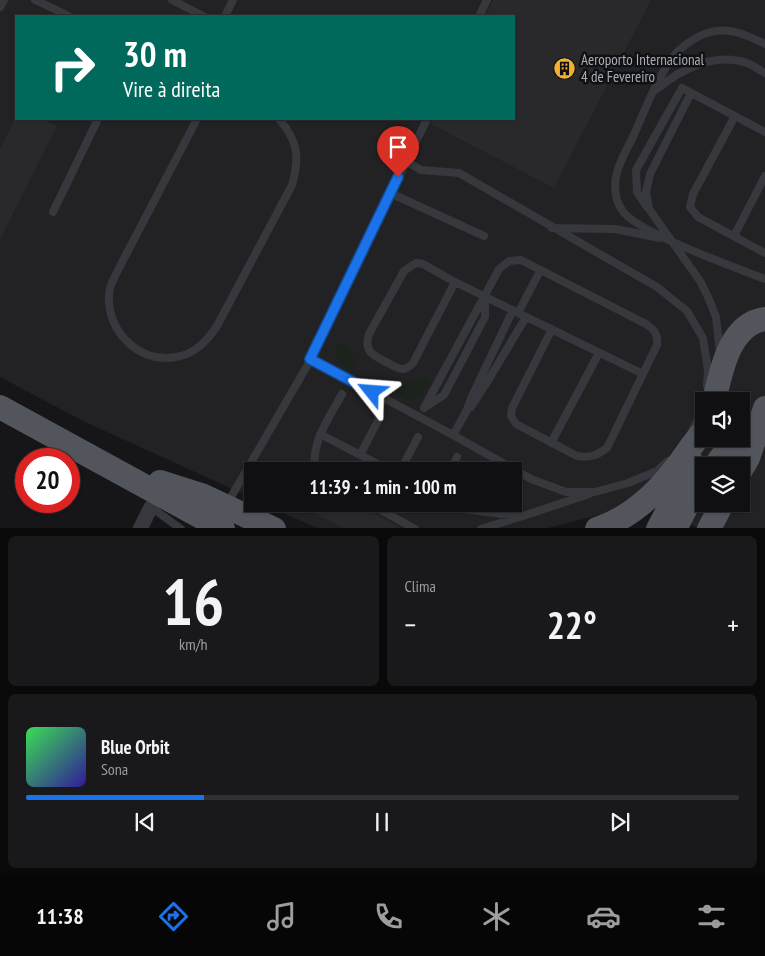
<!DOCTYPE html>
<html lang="pt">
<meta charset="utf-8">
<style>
body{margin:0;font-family:"PT Sans Narrow",sans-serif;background:#19191b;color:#f1f3f6;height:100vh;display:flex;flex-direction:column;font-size:19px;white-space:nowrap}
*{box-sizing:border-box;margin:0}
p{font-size:16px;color:#9c9d9f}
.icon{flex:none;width:28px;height:28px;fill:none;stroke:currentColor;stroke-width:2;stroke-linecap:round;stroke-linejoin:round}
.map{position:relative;height:528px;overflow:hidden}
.side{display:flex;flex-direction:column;gap:8px;padding:8px;background:#09090a;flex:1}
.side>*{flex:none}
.hud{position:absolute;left:15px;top:15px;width:500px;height:105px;border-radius:0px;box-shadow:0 1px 4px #0004,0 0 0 1px #303032;background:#00695c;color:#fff;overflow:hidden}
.buttons{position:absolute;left:695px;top:392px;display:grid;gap:10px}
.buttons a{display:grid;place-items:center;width:55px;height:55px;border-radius:0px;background:#101012;box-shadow:0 1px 4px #0004,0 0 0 1px #303032;font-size:25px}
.speed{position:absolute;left:15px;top:448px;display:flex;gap:10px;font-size:25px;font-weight:700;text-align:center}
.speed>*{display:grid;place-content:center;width:65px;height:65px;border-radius:50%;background:#101012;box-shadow:0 1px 4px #0004,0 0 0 1px #303032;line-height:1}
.speed .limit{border:8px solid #d22;background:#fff;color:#111}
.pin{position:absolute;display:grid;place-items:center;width:42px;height:42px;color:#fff;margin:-51px -21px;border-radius:50% 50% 50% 0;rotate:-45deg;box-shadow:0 0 5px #0007}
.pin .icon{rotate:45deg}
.me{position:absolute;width:55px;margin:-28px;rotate:298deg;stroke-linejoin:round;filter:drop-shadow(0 0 4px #0008)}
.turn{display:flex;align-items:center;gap:18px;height:105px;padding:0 25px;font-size:22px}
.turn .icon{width:65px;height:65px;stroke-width:2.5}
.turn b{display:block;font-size:35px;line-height:42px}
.big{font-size:38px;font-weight:700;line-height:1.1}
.side .card{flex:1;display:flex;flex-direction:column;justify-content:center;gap:8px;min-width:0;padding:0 18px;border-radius:8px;background:#19191b}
.side .dial{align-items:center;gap:0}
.dial b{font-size:65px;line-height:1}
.song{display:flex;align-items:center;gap:15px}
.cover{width:60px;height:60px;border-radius:8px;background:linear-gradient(135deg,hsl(130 70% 55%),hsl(250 70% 35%))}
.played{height:5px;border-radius:2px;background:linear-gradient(90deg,#1a73e8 25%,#303032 25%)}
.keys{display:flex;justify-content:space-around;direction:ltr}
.heat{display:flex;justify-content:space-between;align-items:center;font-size:28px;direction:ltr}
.side .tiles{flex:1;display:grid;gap:8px;grid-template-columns:1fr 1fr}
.card:last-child{grid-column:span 2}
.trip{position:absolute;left:244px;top:462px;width:278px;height:50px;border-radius:0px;background:#101012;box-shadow:0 1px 4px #0004,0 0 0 1px #303032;font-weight:700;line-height:50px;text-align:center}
.tab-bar{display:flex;height:80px;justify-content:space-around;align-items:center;background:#060607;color:#9c9d9f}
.tab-bar .icon{width:35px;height:35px}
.tab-bar .selected{color:#1a73e8}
.tab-bar b{font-size:22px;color:#f1f3f6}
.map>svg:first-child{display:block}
</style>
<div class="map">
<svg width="765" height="529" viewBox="0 0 765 529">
<rect width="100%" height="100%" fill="#161618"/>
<path fill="#222225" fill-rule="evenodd" d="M0,0H765V528H697L639,493L607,513L548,528H317L264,504H512V471H252V498L81,420L0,377ZM16,16H514V119H16ZM704,401H741V439H704ZM704,466H741V504H704Z"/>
<path fill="#1c231d" d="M339,342L350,348L352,356L358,361L352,371C338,362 332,359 339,342Z
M424,378L430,382L423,396L416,401H411L395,394L400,384Z"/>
<path fill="#29292c" d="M493,0H651L554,188L431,124L433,119H514V16H485Z
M15,119H43L57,126L0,239V149Z
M297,504H356L403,529H345Z"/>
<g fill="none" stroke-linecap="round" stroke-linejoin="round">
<path stroke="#37383d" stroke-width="8" d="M35,0L69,16
M172,0L203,16
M0,7L4,0
M225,16L233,0
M479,16L487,0
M765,44C747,35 728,26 707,33C697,36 686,44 678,51C659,71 644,113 632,139C626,151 618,164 616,177C614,188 616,202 622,210C635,232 737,268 765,279
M657,89C681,69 715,52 747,63C753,65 759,70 765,73
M691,93L650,174L646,192L649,209L700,281L709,299L716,317L720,352
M735,116L693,194L690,207L698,217L765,253
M197,119L118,270C115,276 112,282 110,288C102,326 137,365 176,357C195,354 207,341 217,326L292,185C300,157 298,141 279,119
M405,161L421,170L459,173L657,287L687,311L703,338L708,370L707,386
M390,193L484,236
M647,207L637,192L636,170L682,88L765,132
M53,212L98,119
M552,228L615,229L660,238
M734,236L765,176
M455,282L413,363C410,366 407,369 403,369C398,369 392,365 388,363C374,356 363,352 369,334L404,271L416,263L423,264L455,282L643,374
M518,313L540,271
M311,359L453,435L531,479L566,492H595L628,483L657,471L668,461
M471,407L489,379L526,317
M424,408L499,269L509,261L521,260L646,324C655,330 658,334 657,345L607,448C596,456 590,458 577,456L516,424L511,416L512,408L552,329
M424,408L444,395L485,317V299
M692,431L704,406
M320,434L391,471
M453,435L466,412L472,396L513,310
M551,443L599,353
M360,455L380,417
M316,471C309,445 330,416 342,394
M400,471L418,437
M450,471L457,457
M227,504L311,359L427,119
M370,504L415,529
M453,504L464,509L519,516
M151,507L181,529
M481,529L523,516L589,494"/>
<path stroke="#37383d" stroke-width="15" d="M140,529L151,507"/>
<path stroke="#53555c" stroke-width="24" d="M714,401C721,372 729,324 765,319
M0,407L223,529
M715,466L735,439
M741,470L748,458L765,408
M160,482L204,496L274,529
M677,525L689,502L704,482
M597,529C630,518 658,492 678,465C687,453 694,441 704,431
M658,529L676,495L691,461
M709,529L722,504"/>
</g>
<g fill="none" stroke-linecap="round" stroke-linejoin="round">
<defs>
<path id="route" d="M372,392L310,359L398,177"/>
</defs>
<use href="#route" stroke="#114b97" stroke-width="12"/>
<use href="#route" stroke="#1a73e8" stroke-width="9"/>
</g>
<defs>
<symbol id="building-disc" viewBox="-11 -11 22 22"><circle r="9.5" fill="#f2b134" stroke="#111113"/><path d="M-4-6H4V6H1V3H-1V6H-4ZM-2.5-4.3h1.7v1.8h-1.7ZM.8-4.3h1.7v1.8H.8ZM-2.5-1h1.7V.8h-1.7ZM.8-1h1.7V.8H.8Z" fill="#111"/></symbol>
</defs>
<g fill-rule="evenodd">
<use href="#building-disc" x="552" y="56" width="25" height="25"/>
</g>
<g text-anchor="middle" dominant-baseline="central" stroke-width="5" stroke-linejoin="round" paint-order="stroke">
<g font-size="15" fill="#a8adb8" stroke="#111113" text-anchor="start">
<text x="581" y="59">Aeroporto Internacional<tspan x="581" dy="17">4 de Fevereiro</tspan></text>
</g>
</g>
</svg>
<div class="buttons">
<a><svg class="icon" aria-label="sound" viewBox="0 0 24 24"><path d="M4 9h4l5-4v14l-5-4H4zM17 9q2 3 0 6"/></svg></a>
<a><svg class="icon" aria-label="layers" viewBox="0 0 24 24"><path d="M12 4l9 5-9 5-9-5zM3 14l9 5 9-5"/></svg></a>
</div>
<div class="speed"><div class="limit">20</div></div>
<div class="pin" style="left:398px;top:177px;background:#d93025"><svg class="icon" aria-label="arrive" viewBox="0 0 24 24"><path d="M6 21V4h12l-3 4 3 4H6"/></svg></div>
<svg class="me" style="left:372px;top:392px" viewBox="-20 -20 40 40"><path d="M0-17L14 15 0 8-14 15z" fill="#1a73e8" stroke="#fff" stroke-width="4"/></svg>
<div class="trip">11:39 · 1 min · 100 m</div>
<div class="hud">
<div class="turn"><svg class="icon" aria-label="right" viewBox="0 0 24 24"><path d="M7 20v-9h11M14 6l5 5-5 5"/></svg><div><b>30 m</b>Vire à direita</div></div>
</div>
</div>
<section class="side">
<div class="tiles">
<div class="card dial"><b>16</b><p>km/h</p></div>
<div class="card"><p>Clima</p>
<div class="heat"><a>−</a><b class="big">22°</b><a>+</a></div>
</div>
<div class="card">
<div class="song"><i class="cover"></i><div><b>Blue Orbit</b><p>Sona</p></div></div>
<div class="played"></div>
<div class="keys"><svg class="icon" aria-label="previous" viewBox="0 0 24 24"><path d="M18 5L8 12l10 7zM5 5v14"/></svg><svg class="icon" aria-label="pause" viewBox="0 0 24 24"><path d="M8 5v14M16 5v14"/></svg><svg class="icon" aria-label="next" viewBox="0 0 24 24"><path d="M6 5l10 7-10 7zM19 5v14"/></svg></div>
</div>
</div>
</section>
<nav class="tab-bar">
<b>11:38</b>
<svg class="icon selected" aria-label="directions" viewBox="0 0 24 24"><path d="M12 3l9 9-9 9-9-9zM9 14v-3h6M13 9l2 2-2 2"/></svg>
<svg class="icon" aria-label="music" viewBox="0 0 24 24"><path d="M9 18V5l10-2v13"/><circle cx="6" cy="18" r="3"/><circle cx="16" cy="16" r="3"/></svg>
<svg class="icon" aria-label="phone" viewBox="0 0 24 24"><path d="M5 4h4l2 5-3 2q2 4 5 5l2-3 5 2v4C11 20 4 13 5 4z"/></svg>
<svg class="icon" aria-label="climate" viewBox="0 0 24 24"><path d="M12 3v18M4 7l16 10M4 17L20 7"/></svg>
<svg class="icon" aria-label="car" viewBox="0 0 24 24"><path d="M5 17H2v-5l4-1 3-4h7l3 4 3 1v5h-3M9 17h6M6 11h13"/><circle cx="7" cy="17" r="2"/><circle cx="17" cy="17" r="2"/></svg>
<svg class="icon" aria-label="filters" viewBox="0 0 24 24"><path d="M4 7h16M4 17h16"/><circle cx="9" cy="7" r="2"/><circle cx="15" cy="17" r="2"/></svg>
</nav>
